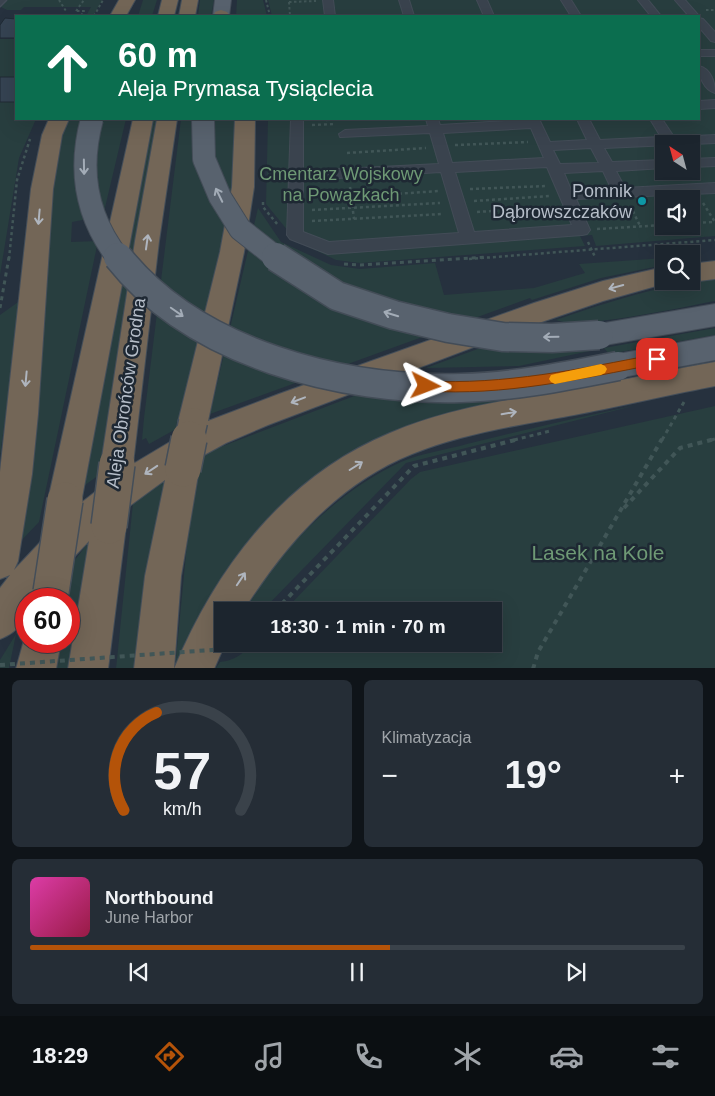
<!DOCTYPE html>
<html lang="pl">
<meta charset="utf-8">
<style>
body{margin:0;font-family:Arial,sans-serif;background:#252d36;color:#f1f3f6;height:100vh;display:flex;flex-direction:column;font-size:19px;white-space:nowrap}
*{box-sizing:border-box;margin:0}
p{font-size:16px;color:#a0a5aa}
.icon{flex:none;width:28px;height:28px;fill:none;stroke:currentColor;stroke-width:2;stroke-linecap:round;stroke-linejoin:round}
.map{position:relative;height:668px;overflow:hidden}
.sheet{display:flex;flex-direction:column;gap:12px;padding:12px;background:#0f1419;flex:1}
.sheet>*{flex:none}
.guide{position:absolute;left:15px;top:15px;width:685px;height:105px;border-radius:0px;box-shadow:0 5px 20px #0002,0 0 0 1px #3a424a;background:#0b6e4f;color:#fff;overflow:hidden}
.needle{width:32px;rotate:324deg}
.buttons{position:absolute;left:655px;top:135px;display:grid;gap:10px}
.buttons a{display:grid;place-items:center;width:45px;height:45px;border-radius:0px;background:#1c252e;box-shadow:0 5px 20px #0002,0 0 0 1px #3a424a;font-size:25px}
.speed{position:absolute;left:15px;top:588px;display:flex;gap:10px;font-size:25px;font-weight:700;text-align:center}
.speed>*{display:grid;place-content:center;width:65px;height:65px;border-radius:50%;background:#1c252e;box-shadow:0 5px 20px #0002,0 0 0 1px #3a424a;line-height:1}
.speed .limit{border:8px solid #d22;background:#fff;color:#111}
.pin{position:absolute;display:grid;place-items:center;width:42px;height:42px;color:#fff;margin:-21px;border-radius:10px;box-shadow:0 2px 8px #0006}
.me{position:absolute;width:55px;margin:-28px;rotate:93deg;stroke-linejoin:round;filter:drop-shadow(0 0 4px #0008)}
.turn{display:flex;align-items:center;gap:18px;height:105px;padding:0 20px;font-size:22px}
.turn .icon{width:65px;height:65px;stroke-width:2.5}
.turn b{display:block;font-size:35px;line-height:42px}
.big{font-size:38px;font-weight:700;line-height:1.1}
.sheet .card{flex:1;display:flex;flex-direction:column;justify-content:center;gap:8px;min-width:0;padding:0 18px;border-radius:8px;background:#252d36}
.sheet .dial{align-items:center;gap:0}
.dial svg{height:130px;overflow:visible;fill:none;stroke:#3a424a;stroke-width:7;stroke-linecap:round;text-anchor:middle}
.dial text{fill:#f1f3f6;stroke:none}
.song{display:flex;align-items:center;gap:15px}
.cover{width:60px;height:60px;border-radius:8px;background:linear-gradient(135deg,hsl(320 70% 55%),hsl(340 70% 35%))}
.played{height:5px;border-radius:2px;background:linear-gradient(90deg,#b45309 55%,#3a424a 55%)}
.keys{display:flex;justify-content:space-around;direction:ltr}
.heat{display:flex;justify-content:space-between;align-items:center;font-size:28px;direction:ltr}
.sheet .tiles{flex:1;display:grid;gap:12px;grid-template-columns:1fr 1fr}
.card:last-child{grid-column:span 2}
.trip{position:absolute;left:214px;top:602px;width:288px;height:50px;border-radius:0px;background:#1c252e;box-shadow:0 5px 20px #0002,0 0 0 1px #3a424a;font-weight:700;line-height:50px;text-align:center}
.tabs{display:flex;height:80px;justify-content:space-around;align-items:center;background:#0b0f12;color:#a0a5aa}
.tabs .icon{width:35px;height:35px}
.tabs .on{color:#b45309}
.tabs b{font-size:22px;color:#f1f3f6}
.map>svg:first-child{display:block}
</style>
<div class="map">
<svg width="715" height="669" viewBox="0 0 715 669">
<rect width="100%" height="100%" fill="#26313e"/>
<path fill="#283e3f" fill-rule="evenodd" d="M7,0H102L93,16H86L91,7H24L21,10H7L1,7Z
M143,0H157L152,16H138Z
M200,0H214L211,16H198Z
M237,0H263L267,16H236Z
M268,0H715V236L596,246L592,235L580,236L585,246L360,263L336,260L292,239L293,237L266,204L268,119H699V16H272ZM664,144H691V171H664ZM664,199H691V226H664Z
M0,39H16V119H36L19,158L0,275Z
M67,119H126L103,216L72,222L71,242L98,241L39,522L17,545L53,173Z
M150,119H158L99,475L85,485Z
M181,119H237L233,182L222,244L183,419L177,422L176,429L149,444L146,438L142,440L144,418Z
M258,208L281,242L331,265L360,269L435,263L444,295L534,288L585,273L579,264L664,258V265L601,278L532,300L530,298L210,414Z
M715,279V301C683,307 580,330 556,320C608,302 660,285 715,279Z
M21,300L0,456V315Z
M715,328V335L609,354L604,348L519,366L426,368L483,347L499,350L604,348Z
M630,379L638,381L317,479L175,669L188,533L202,454L362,393L552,392Z
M637,405L406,463L262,611H245C277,551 339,490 401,462C421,453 446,450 467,444C523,430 580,417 637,405Z
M715,406V668H216L220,662C233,661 243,654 253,644H492V611H284L411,479L420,472Z
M168,477L142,668L116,669L133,503Z
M90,540L70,668L54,669L59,641H69V599H66L72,564Z
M16,634L9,668H0V660Z"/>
<path fill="#354352" stroke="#202a35" d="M5,18L16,19V38H0V25Z
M0,77H16V102H0Z"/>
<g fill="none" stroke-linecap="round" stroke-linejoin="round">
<defs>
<path id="service" d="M0,0H6L0,6Z"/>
<path id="pedestrian" d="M323,0H333L335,16H325Z
M399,0H409L414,16H404Z
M477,0H487L494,16H484Z
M561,0H571L581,16H571Z
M638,0H648L661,16H651Z
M675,0H685L699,16H689Z
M699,18L703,19L715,32V42L711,41L699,27Z
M699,50H715V56H699Z
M699,66C711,69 715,82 715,93C704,90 698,75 699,66Z
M715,100V108L699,109V101Z
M291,119H303V171L439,164L430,133L340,137L339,134L345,130L428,126L426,119H438L440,125L539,119L550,142L587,140L577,119H589L600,140L661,137L650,119H662L674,137L715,135V143L604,148L612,162L664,160V168L616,171L625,188L715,183V193L576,199L590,230L587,234L582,235L328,254L290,239L287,235ZM531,128L544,158L452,163L443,133ZM591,148L599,163L560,164L553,150ZM547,167L572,225L474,232L455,172ZM603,171L611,188L571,190L564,173ZM441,172L459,233L329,242L303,232V180Z
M715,158V166L691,167V159Z"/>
<path id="primary" d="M215,0H231L229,16H213Z
M715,304V326L599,346L589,343L585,335L589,327L599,324Z
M715,336V360L618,378L608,375L604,366L608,357L618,354Z"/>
<path id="motorway" d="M119,0H135L126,16H110Z
M162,0H178L174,16H158Z
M182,0H198L195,16H179Z
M221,10L227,12L230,16H214L215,12Z
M49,119H69L62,135L53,189L38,414L32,474L18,561L14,570L65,516L53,512L48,500L133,119H153L81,503L113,478L106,475L101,464L135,241L157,119H177L159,241L133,464L185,433L182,432L178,422L220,252L232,187L235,119H255L254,187L244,252L208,421L279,394L534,303L603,281L664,267V281H674L603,301L524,328L268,425L226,443L195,460L199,469L181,576L174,669H134L145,576L165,480L120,513L126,526L108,669H68L89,541L52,580L37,599H26C26,620 20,631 0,639V588L10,575L0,579V472L31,189L42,135Z
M715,261V279L691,282L687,281H691V264Z
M715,362V386C668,395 621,406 574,415C520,425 463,433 412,454C337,484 285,545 243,611H222V644H225L214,669H174C217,566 286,476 390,433C453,406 522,398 589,386C631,379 673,369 715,362Z
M26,633V641H61L56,669H16Z"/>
</defs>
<use href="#service" stroke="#434c57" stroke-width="3"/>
<use href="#pedestrian" stroke="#434c57" stroke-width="2"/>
<use href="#primary" stroke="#434c57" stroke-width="2"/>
<use href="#motorway" stroke="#444e59" stroke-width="2"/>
<path stroke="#415657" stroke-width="2" stroke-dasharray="2.5 2.5" stroke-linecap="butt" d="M59,0L66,11
M266,0L270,16
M289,2L316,1
M289,2L290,16
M706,10H715
M76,11L84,0
M77,11H84L81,16
M94,16L103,0"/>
<path stroke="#415657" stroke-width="2.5" stroke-dasharray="3 3" stroke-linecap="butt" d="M326,120L345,119
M312,125L336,124
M455,145L528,142
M347,153L426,148
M350,187L354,219
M470,189L546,186
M351,197L439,191
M474,201L550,196
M263,202V207L278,225
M703,203L715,222
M312,210L440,203
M633,211L640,226
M477,212L556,207
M592,214L633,212
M659,214L664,223
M312,221L443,214
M691,223L715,222
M597,229L664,225
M588,242L595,257
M9,259L17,180L30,139
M469,259L715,240"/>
<path stroke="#415657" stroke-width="3" stroke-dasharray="4 4" stroke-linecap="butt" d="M344,264L360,265L486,257
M0,308L9,257
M514,440L550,431
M662,440L684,402
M711,440L715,439"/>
<path stroke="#415657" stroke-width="4" stroke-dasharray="5 5" stroke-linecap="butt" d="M624,508L680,448L715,439
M275,611L414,466L519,439
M533,669L538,652L662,439"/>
<use href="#service" fill="#3a434e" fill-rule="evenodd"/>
<use href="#pedestrian" fill="#3a434e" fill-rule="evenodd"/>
<use href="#primary" fill="#58626e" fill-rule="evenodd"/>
<use href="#motorway" fill="#736657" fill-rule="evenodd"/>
<defs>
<path id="primary-bridge-far1" d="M92,119C78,170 86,217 119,259
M203,119L204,159L220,197L240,229L278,259"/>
<path id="primary-bridge" d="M118,257C195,354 342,391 461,388C513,387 567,376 618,366
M276,257L337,296L394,315L448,328L503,337L552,338L599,335"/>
<path id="motorway-bridge-far1" d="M189,440L193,422"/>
<path id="motorway-bridge" d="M183,469L189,439
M109,526L117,464
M51,592L65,500"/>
</defs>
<use href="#primary-bridge-far1" stroke="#434c57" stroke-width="24" stroke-linecap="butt"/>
<use href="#primary-bridge" stroke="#434c57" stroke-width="31" stroke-linecap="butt"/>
<use href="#motorway-bridge-far1" stroke="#444e59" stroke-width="31" stroke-linecap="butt"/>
<use href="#motorway-bridge" stroke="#444e59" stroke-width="38" stroke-linecap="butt"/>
<path stroke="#415657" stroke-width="4" stroke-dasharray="5 5" stroke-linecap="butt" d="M0,665L240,648L244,644"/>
<use href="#primary-bridge-far1" stroke="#58626e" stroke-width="22"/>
<use href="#primary-bridge" stroke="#58626e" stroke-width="28"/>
<use href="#motorway-bridge-far1" stroke="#736657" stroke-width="28"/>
<use href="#motorway-bridge" stroke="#736657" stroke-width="35"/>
</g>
<defs><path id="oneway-shaft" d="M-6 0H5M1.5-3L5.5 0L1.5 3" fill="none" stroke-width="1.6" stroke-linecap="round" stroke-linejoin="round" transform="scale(1.25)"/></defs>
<g stroke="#a3acb7">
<use href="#oneway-shaft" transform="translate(84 167) rotate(89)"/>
<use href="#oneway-shaft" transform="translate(219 195) rotate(-116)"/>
<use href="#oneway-shaft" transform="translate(177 312) rotate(35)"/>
<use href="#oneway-shaft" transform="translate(391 314) rotate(-163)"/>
<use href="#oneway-shaft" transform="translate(551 337) rotate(179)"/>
</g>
<g stroke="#afb5be">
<use href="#oneway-shaft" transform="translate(39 217) rotate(95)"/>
<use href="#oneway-shaft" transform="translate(147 242) rotate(-82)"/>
<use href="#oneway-shaft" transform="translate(616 287) rotate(165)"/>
<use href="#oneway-shaft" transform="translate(26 379) rotate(95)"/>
<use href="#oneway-shaft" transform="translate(298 400) rotate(159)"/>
<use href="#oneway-shaft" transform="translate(509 413) rotate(-9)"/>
<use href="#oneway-shaft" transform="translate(356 466) rotate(-32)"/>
<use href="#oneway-shaft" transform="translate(151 470) rotate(146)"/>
<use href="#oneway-shaft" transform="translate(241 579) rotate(-56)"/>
</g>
<path fill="#b45309" stroke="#753606" d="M657,354L661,355L663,359L661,362L657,364C580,379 504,396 426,391L421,390L419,386L421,382L426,381C504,385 580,369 657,354Z"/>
<path fill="#f59e0b" d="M601,364L605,366L607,369L605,373L601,375L555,384L551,382L549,379L551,375L555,374Z"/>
<circle fill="#0f9aa8" stroke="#1e2833" stroke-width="2" cx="642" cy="201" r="5"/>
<g text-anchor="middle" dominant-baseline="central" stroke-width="5" stroke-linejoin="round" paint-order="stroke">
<g font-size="18" fill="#6e9975" stroke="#1e2833">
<text x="341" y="174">Cmentarz Wojskowy<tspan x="341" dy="21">na Powązkach</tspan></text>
</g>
<g font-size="18" fill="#b6bec9" stroke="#1e2833" text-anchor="end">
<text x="632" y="191">Pomnik<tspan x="632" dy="21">Dąbrowszczaków</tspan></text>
</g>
<g font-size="18" fill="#b6bec9" stroke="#1e2833">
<text transform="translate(126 393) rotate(-82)">Aleja Obrońców Grodna</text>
</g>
<g font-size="21" fill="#6e9975" stroke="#1e2833">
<text x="598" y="552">Lasek na Kole</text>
</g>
</g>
</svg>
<div class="buttons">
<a><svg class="needle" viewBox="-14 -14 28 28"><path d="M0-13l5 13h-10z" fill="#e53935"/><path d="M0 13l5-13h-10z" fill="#a0a5aa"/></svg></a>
<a><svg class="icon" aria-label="sound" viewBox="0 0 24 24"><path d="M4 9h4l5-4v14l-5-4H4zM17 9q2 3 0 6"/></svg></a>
<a><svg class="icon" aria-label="search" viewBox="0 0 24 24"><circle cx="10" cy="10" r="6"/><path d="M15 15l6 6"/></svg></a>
</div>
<div class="speed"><div class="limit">60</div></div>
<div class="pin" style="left:657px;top:359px;background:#d93025"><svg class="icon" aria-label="arrive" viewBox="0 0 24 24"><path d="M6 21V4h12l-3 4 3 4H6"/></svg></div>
<svg class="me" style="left:426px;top:386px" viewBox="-20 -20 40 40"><path d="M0-17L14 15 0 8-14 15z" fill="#b45309" stroke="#fff" stroke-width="4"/></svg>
<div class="trip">18:30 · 1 min · 70 m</div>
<div class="guide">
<div class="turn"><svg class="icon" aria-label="ahead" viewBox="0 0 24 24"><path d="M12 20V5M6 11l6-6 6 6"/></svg><div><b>60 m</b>Aleja Prymasa Tysiąclecia</div></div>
</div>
</div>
<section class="sheet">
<div class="tiles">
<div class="card dial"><svg viewBox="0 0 100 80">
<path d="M14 69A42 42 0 1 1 86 69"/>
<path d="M14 69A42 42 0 0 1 34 9" stroke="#b45309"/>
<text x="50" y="56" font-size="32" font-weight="700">57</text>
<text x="50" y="72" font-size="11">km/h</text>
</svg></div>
<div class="card"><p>Klimatyzacja</p>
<div class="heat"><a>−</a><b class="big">19°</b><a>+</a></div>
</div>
<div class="card">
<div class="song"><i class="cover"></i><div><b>Northbound</b><p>June Harbor</p></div></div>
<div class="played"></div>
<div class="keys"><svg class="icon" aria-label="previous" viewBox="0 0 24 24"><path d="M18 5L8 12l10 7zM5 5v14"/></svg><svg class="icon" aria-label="pause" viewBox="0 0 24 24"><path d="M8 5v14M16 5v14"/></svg><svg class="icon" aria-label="next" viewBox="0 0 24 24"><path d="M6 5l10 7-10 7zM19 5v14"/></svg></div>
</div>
</div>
</section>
<nav class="tabs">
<b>18:29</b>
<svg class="icon on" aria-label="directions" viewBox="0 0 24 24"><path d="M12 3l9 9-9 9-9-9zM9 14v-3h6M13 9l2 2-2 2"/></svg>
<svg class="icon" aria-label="music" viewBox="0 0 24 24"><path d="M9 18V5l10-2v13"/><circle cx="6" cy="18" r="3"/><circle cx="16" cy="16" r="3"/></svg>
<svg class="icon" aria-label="phone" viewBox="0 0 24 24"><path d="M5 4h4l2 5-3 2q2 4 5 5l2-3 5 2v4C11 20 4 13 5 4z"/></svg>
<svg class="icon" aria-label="climate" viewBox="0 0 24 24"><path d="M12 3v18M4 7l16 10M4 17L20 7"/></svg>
<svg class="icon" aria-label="car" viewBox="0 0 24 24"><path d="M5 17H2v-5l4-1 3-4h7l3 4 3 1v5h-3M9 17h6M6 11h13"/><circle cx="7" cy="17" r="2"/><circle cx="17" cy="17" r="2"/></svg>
<svg class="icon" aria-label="filters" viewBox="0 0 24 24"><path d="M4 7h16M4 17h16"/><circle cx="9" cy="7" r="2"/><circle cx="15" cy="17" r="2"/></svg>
</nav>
